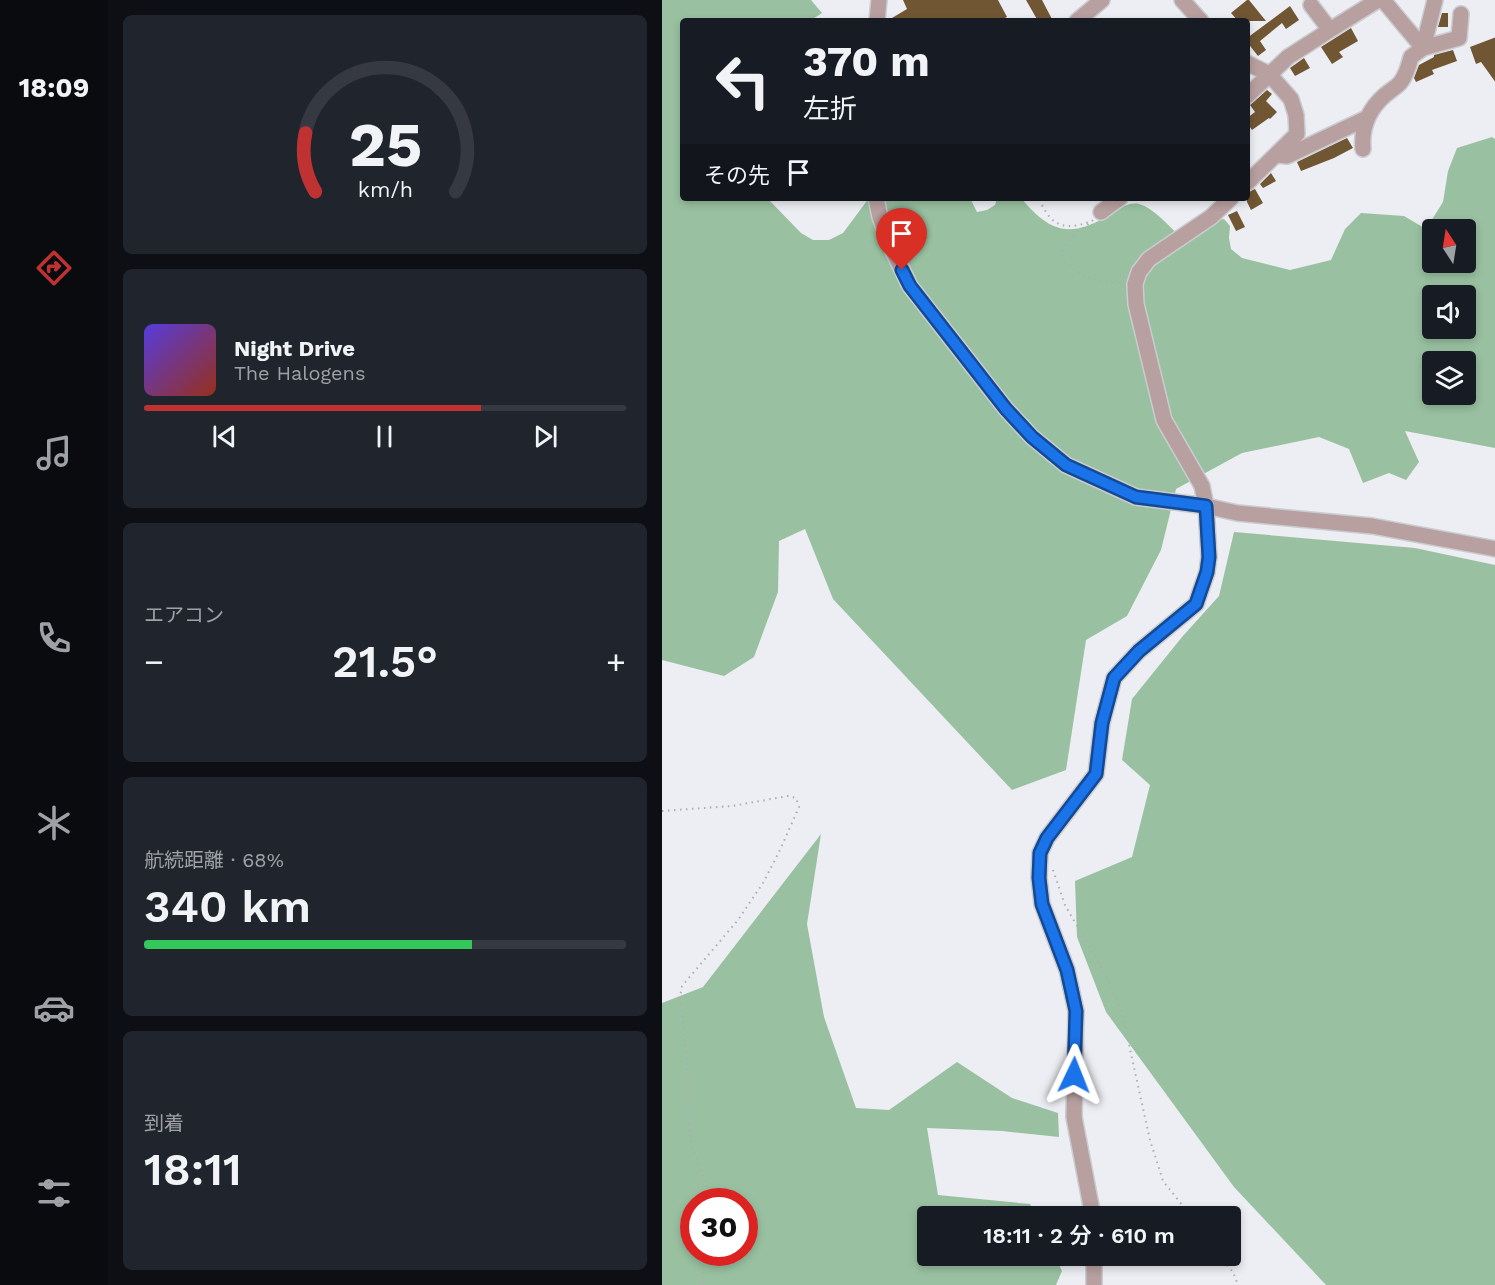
<!DOCTYPE html>
<html lang="ja">
<meta charset="utf-8">
<style>
body{margin:0;font-family:"Work Sans","Noto Sans JP",sans-serif;background:#20242c;color:#f1f3f6;height:100vh;display:flex;flex-direction:column;font-size:22px;white-space:nowrap}
*{box-sizing:border-box;margin:0}
p{font-size:20px;color:#9ea1a6}
.icon{flex:none;width:33px;height:33px;fill:none;stroke:currentColor;stroke-width:2;stroke-linecap:round;stroke-linejoin:round}
.map{position:relative;flex:1;overflow:hidden}
.panel{display:flex;flex-direction:column;gap:15px;padding:15px;background:#0d0f14;width:554px}
.panel>*{flex:none}
.top-card{position:absolute;left:18px;top:18px;width:570px;height:183px;border-radius:6px;box-shadow:0 3px 9px #0003;background:#171b24;color:#f1f3f6;overflow:hidden}
.needle{width:39px;rotate:348deg}
.buttons{position:absolute;left:760px;top:219px;display:grid;gap:12px}
.buttons a{display:grid;place-items:center;width:54px;height:54px;border-radius:6px;background:#171b24;box-shadow:0 3px 9px #0003;font-size:30px}
.speed{position:absolute;left:18px;top:1188px;display:flex;gap:12px;font-size:30px;font-weight:700;text-align:center}
.speed>*{display:grid;place-content:center;width:78px;height:78px;border-radius:50%;background:#171b24;box-shadow:0 3px 9px #0003;line-height:1}
.speed .limit{border:9px solid #d22;background:#fff;color:#111}
.pin{position:absolute;display:grid;place-items:center;width:51px;height:51px;color:#fff;margin:-62px -26px;border-radius:50% 50% 50% 0;rotate:-45deg;box-shadow:0 0 6px #0007}
.pin .icon{rotate:45deg}
.me{position:absolute;width:66px;margin:-33px;rotate:2deg;stroke-linejoin:round;filter:drop-shadow(0 0 4px #0008)}
.turn{display:flex;align-items:center;gap:21px;height:126px;padding:0 24px;font-size:27px}
.turn .icon{width:78px;height:78px;stroke-width:2.5}
.turn b{display:block;font-size:42px;line-height:51px}
.then{display:flex;align-items:center;height:57px;padding:0 24px;background:#0003;gap:12px;font-size:22px}
.big{font-size:45px;font-weight:600;line-height:1.1}
.panel .widget{flex:1;display:flex;flex-direction:column;justify-content:center;gap:9px;min-width:0;padding:0 21px;border-radius:9px;background:#20242c}
.panel .dial{align-items:center;gap:0}
.dial svg{height:156px;overflow:visible;fill:none;stroke:#363941;stroke-width:7;stroke-linecap:round;text-anchor:middle}
.dial text{fill:#f1f3f6;stroke:none}
.song{display:flex;align-items:center;gap:18px}
.cover{width:72px;height:72px;border-radius:9px;background:linear-gradient(135deg,hsl(250 70% 55%),hsl(10 70% 35%))}
.played{height:6px;border-radius:3px;background:linear-gradient(90deg,#c03131 70%,#363941 70%)}
.keys{display:flex;justify-content:space-around;direction:ltr}
.heat{display:flex;justify-content:space-between;align-items:center;font-size:33px;direction:ltr}
.charge{height:9px;border-radius:4px;background:linear-gradient(90deg,#34c759 68%,#363941 0)}
.trip{position:absolute;left:255px;top:1206px;width:324px;height:60px;border-radius:6px;background:#171b24;box-shadow:0 3px 9px #0003;font-weight:600;line-height:60px;text-align:center}
main{display:flex;flex:1;min-height:0}
.dock{display:flex;flex-direction:column;width:108px;justify-content:space-around;align-items:center;background:#090b0e;color:#9ea1a6}
.dock .icon{width:42px;height:42px}
.dock .on{color:#c03131}
.dock b{font-size:27px;color:#f1f3f6}
.map>svg:first-child{display:block}
</style>
<main>
<nav class="dock">
<b>18:09</b>
<svg class="icon on" aria-label="directions" viewBox="0 0 24 24"><path d="M12 3l9 9-9 9-9-9zM9 14v-3h6M13 9l2 2-2 2"/></svg>
<svg class="icon" aria-label="music" viewBox="0 0 24 24"><path d="M9 18V5l10-2v13"/><circle cx="6" cy="18" r="3"/><circle cx="16" cy="16" r="3"/></svg>
<svg class="icon" aria-label="phone" viewBox="0 0 24 24"><path d="M5 4h4l2 5-3 2q2 4 5 5l2-3 5 2v4C11 20 4 13 5 4z"/></svg>
<svg class="icon" aria-label="climate" viewBox="0 0 24 24"><path d="M12 3v18M4 7l16 10M4 17L20 7"/></svg>
<svg class="icon" aria-label="car" viewBox="0 0 24 24"><path d="M5 17H2v-5l4-1 3-4h7l3 4 3 1v5h-3M9 17h6M6 11h13"/><circle cx="7" cy="17" r="2"/><circle cx="17" cy="17" r="2"/></svg>
<svg class="icon" aria-label="filters" viewBox="0 0 24 24"><path d="M4 7h16M4 17h16"/><circle cx="9" cy="7" r="2"/><circle cx="15" cy="17" r="2"/></svg>
</nav>
<section class="panel">
<div class="widget dial"><svg viewBox="0 0 100 80">
<path d="M14 69A42 42 0 1 1 86 69"/>
<path d="M14 69A42 42 0 0 1 9 39" stroke="#c03131"/>
<text x="50" y="56" font-size="32" font-weight="700">25</text>
<text x="50" y="72" font-size="11">km/h</text>
</svg></div>
<div class="widget">
<div class="song"><i class="cover"></i><div><b>Night Drive</b><p>The Halogens</p></div></div>
<div class="played"></div>
<div class="keys"><svg class="icon" aria-label="previous" viewBox="0 0 24 24"><path d="M18 5L8 12l10 7zM5 5v14"/></svg><svg class="icon" aria-label="pause" viewBox="0 0 24 24"><path d="M8 5v14M16 5v14"/></svg><svg class="icon" aria-label="next" viewBox="0 0 24 24"><path d="M6 5l10 7-10 7zM19 5v14"/></svg></div>
</div>
<div class="widget"><p>エアコン</p>
<div class="heat"><a>−</a><b class="big">21.5°</b><a>+</a></div>
</div>
<div class="widget"><p>航続距離 · 68%</p><b class="big">340 km</b><div class="charge"></div></div>
<div class="widget"><p>到着</p><b class="big">18:11</b></div>
</section>
<div class="map">
<svg width="834" height="1285" viewBox="0 0 834 1285">
<rect width="100%" height="100%" fill="#edeef3"/>
<path fill="#99c1a1" fill-rule="evenodd" d="M0,0H149L160,13L148,21H21V198H105L139,233L151,240H167L181,233L207,198H308L315,212L325,210L333,205L335,198H359C390,235 410,238 451,213C459,208 467,202 477,204C492,208 505,225 517,235L550,221L562,219L568,226L567,238L569,249L580,258L628,270L669,260L683,229L699,213L742,216L764,229L781,202L786,171L795,148L830,137L833,139V448L743,431L757,462L744,480L727,473L701,483L687,449L657,437L580,453L514,489L499,550L465,616L424,640L404,770L350,790L171,599L143,529L117,541L116,592L92,657L62,676L0,660ZM771,230H804V262H771ZM771,296H804V328H771ZM771,362H804V394H771Z
M572,532L753,548L833,565V1285H664L572,1187L444,1012L415,937L413,881L470,857L488,785L460,760L470,699L520,637L557,596Z
M159,834L145,924L162,1017L194,1108L227,1110L295,1062L350,1098L396,1113L397,1137L340,1131L265,1128L276,1195L368,1204L374,1216H266V1256H393L400,1271L394,1285H0V1003L41,987ZM32,1202H82V1252H32Z"/>
<path fill="#715633" d="M241,0H336L345,17L337,21H225L245,9Z
M364,0H380L391,21H376Z
M585,0H587L604,21H576L569,13Z
M628,6L637,20L624,29L620,23L598,41L604,50L596,56L585,42V38Z
M780,13H786V27H776Z
M689,28L696,41L677,52L681,57L670,64L659,47Z
M834,37V83L819,62L814,64L808,47Z
M791,50L795,61L770,70L772,74L754,82L752,78L757,65L772,57V55Z
M642,58L648,68L633,76L628,68Z
M605,90L610,94L604,101L615,112L608,119L607,118L590,130L585,123V118L593,112L588,105Z
M685,138L691,148L672,158L639,171L635,162Z
M609,173L614,181L601,188L598,184Z
M593,189L601,203L589,210L585,202V192Z
M575,211L583,227L574,231L566,215Z"/>
<g fill="none" stroke-linecap="round" stroke-linejoin="round">
<defs>
<path id="minor" d="M520,0L539,21
M721,0L761,48
M215,21L217,0
M415,21L440,0
M668,30L716,0
M761,48L773,0
M585,63L607,74L629,99L634,115L635,134L585,183
M585,96L626,57L668,30L649,5
M701,149C699,127 707,109 723,95C728,91 734,87 738,83C744,76 747,65 749,57L761,48L797,38L799,14
M615,155L625,156L705,118
M214,198L218,217L232,253L248,286L344,409L370,437L404,465L474,497L544,506L575,513L710,526L834,549
M439,212L458,198
M431,1216L412,1117L414,1011L405,970L380,904L377,878L378,853L385,838L434,774L440,723L452,678L477,651L534,604L545,572L547,557L544,506L540,486L502,420L474,304L473,284L477,272L487,259L549,217L569,198
M432,1285V1256"/>
</defs>
<use href="#minor" stroke="#cbccd0" stroke-width="18"/>
<path stroke="#acadb0" stroke-width="2" stroke-dasharray="1.5 4.5" stroke-linecap="butt" d="M380,205C391,227 404,230 427,222
M431,220C420,230 394,244 402,261C426,280 430,282 461,283
M0,811L70,806L126,796L134,798L137,807L118,850L101,883L76,920L20,986L18,997L26,1070V1121L30,1147L43,1180L48,1202
M391,870L403,905L444,976L460,1013L488,1140L501,1181L529,1216
M557,1256L571,1272L576,1285
M40,1285L43,1252"/>
<use href="#minor" stroke="#b7a09f" stroke-width="15"/>
</g>
<g fill="none" stroke-linecap="round" stroke-linejoin="round">
<defs>
<path id="route" d="M240,270L248,286L344,409L370,437L404,465L474,497L544,506L547,557L545,572L534,604L477,651L452,678L440,723L434,774L385,838L378,853L377,878L380,904L405,970L414,1011L412,1075"/>
</defs>
<use href="#route" stroke="#114b97" stroke-width="15"/>
<use href="#route" stroke="#1a73e8" stroke-width="10"/>
</g>
</svg>
<div class="buttons">
<a><svg class="needle" viewBox="-14 -14 28 28"><path d="M0-13l5 13h-10z" fill="#e53935"/><path d="M0 13l5-13h-10z" fill="#9ea1a6"/></svg></a>
<a><svg class="icon" aria-label="sound" viewBox="0 0 24 24"><path d="M4 9h4l5-4v14l-5-4H4zM17 9q2 3 0 6"/></svg></a>
<a><svg class="icon" aria-label="layers" viewBox="0 0 24 24"><path d="M12 4l9 5-9 5-9-5zM3 14l9 5 9-5"/></svg></a>
</div>
<div class="speed"><div class="limit">30</div></div>
<div class="pin" style="left:240px;top:270px;background:#d93025"><svg class="icon" aria-label="arrive" viewBox="0 0 24 24"><path d="M6 21V4h12l-3 4 3 4H6"/></svg></div>
<svg class="me" style="left:412px;top:1075px" viewBox="-20 -20 40 40"><path d="M0-17L14 15 0 8-14 15z" fill="#1a73e8" stroke="#fff" stroke-width="4"/></svg>
<div class="trip">18:11 · 2 分 · 610 m</div>
<div class="top-card">
<div class="turn"><svg class="icon" aria-label="left" viewBox="0 0 24 24"><path d="M17 20v-9H6M10 6l-5 5 5 5"/></svg><div><b>370 m</b>左折</div></div>
<div class="then">その先<svg class="icon" aria-label="arrive" viewBox="0 0 24 24"><path d="M6 21V4h12l-3 4 3 4H6"/></svg></div>
</div>
</div>
</main>
